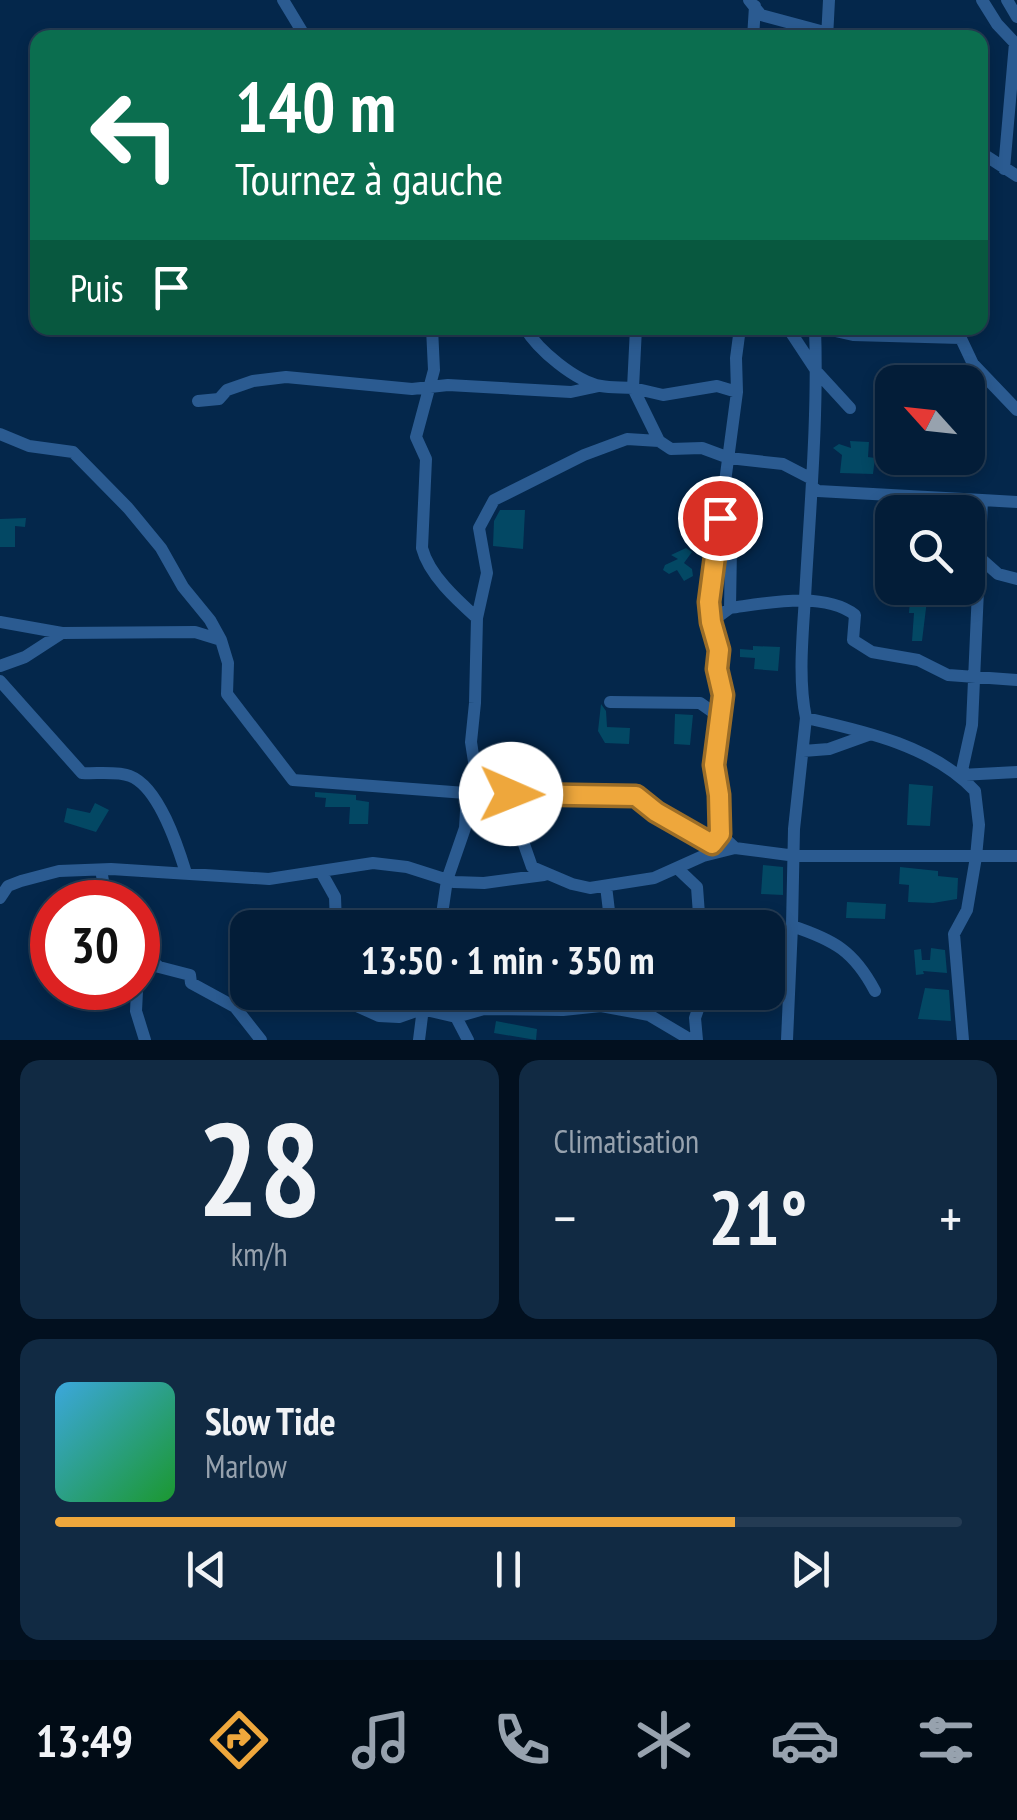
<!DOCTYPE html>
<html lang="fr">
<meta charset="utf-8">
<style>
body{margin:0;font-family:"PT Sans Narrow",sans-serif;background:#112a43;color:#f1f3f6;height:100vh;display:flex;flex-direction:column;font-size:38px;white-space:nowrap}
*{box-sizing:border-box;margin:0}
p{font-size:32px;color:#97a2ae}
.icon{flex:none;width:55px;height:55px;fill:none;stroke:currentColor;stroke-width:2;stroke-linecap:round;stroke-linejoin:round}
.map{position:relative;height:1040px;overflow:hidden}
.panel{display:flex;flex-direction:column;gap:20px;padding:20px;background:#02101f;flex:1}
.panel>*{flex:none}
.top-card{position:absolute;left:30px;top:30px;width:958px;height:305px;border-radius:20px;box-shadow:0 5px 15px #0003,0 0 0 2px #243b53;background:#0b6e4f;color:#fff;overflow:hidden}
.needle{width:65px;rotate:297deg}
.controls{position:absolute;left:875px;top:365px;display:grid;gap:20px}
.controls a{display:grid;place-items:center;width:110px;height:110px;border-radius:20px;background:#031d38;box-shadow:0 5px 15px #0003,0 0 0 2px #243b53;font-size:50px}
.speed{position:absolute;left:30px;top:880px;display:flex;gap:20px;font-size:50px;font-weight:700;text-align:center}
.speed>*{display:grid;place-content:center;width:130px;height:130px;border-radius:50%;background:#031d38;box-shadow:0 5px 15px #0003,0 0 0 2px #243b53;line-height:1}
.speed .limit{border:15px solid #d22;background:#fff;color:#111}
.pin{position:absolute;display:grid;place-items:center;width:85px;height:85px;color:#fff;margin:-42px;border:5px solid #fff;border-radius:50%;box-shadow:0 2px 10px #0007}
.me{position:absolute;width:110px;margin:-55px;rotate:91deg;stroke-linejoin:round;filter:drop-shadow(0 0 8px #0008)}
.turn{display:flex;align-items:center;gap:35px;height:210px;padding:0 40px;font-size:45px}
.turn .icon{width:130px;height:130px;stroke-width:2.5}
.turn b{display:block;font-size:70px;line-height:85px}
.then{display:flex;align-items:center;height:95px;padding:0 40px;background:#0003;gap:20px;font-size:38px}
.big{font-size:75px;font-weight:600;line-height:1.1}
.panel .card{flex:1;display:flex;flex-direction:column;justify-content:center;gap:15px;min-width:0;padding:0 35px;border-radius:20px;background:#112a43}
.panel .dial{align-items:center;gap:0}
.dial b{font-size:130px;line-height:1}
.song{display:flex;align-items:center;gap:30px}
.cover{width:120px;height:120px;border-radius:15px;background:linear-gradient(135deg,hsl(200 70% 55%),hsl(130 70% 35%))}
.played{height:10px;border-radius:5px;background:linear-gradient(90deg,#eea73c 75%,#243b53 75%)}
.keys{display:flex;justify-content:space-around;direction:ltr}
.heat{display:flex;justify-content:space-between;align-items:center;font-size:55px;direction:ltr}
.panel .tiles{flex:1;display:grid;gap:20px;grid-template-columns:1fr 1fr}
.card:last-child{grid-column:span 2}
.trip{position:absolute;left:230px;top:910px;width:555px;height:100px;border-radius:20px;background:#031d38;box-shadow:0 5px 15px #0003,0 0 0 2px #243b53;font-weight:600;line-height:100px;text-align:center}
.tab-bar{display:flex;height:160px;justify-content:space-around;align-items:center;background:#010c16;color:#97a2ae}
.tab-bar .icon{width:70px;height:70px}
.tab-bar .active{color:#eea73c}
.tab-bar b{font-size:45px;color:#f1f3f6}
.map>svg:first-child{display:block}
</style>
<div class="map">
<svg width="1017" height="1040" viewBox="0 0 1017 1040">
<rect width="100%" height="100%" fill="#04274b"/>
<path fill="#034864" d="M850,441L869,442L868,457L875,458L873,474L840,473L842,455L833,448L839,444L851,448Z
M500,510H525L523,549L493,546L494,521Z
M26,518L25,527L15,526V547H0V519Z
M686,548L692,552L684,563L692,569L693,576L684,581L677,570L669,574L663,570L665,565L678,559L671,555Z
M910,599L927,600L922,641H912L914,613H909Z
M753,646L780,647L778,671L754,669L755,658L740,657V649L753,650Z
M601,704L606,711L607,727L630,728L629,744L605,743L598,731Z
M675,714L693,715L690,745L674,744Z
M909,784L933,786L930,826L907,825Z
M315,792L356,795V800L369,802L368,824H349L350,807H325L326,798L315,797Z
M95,803L109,810L96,832L64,822L67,808L90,813Z
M763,865L783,867V895L761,894Z
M900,867L938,871V876L958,878L957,899L933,903L908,902L909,885L899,884Z
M847,902L886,904L885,919L846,918Z
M931,948L945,950L947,973L923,971L924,974L916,975L914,950L921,949L922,960H930Z
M925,988L949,990L951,1021L918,1019Z
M496,1021L537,1029L536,1040L494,1033Z"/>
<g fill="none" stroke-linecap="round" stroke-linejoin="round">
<path stroke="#2b5b91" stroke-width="12" d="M283,0L306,38
M749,0L761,15L828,33
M982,0L997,24L1015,43L1004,169
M1007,0L1017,17
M753,38L755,6
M827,38L829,0
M980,152L1017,176
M432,328L434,370L416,437L426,459L422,548C429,575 457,600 477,618L475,703L471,742L479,794L500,818L519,830L532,867L572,884L590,888L654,878L703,856L735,848L796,856H1017
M525,328C538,350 575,381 601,386C611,388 623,387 633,388L659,441L671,449L702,448L729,458L783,464L810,478
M636,328L633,388L663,395L717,386L737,392
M788,328L817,372L850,408
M815,328C818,411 811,496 806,580C804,624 797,675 806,718L794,829L792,926C834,940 854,951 875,991
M822,328L853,335L961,338
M956,328L973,364L1017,410
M198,401L219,399L227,390L253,381L286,377L412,389L448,385L571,392L599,386
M0,434L29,446L73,452L128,508L161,548L183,587L210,620L221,640
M812,487L818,491L982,500L972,725L961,775L1017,772
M982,500L1017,502
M980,558L998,574L1017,579
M730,608C767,603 824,591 855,615L853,640L872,652L918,660L948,675L1017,680
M477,618L487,573L479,528L494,500L584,455L627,439L659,441
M0,622L62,633
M711,622L730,608L732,486
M0,666L25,657L62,633L195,632L221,640L228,663L227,694L293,780L479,794L636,796L656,812L712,844
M0,681L82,773C95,774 118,771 130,776C159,787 178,847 186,873
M610,702L700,703L720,717
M806,718C864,731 933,746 975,791L979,825L976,857L967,910L954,934L963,1040
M803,751L829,749L868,735
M735,848L720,834L719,795L714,765L722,681C717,668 720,659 718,646C715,631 710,618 709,602L737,392L736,358L740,328
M678,869L697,887L700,928
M101,870L104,886L135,902
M321,872L335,897L336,924L351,928
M606,886L611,928
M0,898L8,886L21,881L59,871L111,869L269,879L373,863L407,867L454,882L484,883L544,875
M138,907L141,912L136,1011L145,1040
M440,928L447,880L465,828L467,793
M139,951L159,967L190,975L191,983L235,1007L261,1040
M624,992L649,1015L691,1040
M330,994L379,1016L399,1017L422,1009L456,1017L468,1040
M456,1017L484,1009L563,1010L601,1006L649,1015
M419,1040L425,992
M697,1040L695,1018L704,992
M787,1040L792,926"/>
</g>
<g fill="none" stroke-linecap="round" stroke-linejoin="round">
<defs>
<path id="route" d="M511,794L636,796L656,812L712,844L720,834L719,795L714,765L723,695L717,669L719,650L711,622L709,602L720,518"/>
</defs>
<use href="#route" stroke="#9b6d27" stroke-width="25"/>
<use href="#route" stroke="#eea73c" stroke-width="18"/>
</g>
</svg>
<div class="controls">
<a><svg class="needle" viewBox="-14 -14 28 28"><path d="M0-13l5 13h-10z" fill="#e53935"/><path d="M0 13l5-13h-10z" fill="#97a2ae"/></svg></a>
<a><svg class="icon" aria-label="search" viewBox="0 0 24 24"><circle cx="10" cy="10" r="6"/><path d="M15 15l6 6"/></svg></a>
</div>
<div class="speed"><div class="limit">30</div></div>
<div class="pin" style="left:720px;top:518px;background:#d93025"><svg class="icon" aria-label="arrive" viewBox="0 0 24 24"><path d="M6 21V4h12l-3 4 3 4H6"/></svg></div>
<svg class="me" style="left:511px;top:794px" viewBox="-20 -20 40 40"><circle r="19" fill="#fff"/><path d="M0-13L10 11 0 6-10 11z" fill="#eea73c"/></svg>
<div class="trip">13:50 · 1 min · 350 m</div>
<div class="top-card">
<div class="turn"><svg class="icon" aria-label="left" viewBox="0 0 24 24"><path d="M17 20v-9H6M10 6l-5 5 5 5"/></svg><div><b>140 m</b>Tournez à gauche</div></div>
<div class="then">Puis<svg class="icon" aria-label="arrive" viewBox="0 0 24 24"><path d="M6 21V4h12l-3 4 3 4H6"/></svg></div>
</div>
</div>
<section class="panel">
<div class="tiles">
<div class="card dial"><b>28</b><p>km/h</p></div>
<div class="card"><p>Climatisation</p>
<div class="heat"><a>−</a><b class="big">21°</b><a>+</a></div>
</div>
<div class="card">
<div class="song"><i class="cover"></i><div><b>Slow Tide</b><p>Marlow</p></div></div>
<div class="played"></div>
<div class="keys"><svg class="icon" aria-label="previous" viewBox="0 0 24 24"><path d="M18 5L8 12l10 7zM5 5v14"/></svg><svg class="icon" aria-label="pause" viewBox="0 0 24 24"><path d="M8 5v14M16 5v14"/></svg><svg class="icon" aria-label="next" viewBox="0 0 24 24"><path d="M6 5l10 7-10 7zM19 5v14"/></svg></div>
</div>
</div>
</section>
<nav class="tab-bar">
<b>13:49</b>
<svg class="icon active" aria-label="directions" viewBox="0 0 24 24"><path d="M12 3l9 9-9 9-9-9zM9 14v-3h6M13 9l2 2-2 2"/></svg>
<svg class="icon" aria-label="music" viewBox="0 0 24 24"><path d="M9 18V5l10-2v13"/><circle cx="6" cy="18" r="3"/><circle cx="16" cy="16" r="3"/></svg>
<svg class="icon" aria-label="phone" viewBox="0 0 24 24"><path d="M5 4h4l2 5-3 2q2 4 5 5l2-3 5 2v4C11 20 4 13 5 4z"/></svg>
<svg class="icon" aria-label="climate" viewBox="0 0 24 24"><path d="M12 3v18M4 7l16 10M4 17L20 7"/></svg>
<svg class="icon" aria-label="car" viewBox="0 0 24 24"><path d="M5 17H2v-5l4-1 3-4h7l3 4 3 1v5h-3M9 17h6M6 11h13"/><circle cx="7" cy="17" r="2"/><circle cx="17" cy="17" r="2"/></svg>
<svg class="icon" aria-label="filters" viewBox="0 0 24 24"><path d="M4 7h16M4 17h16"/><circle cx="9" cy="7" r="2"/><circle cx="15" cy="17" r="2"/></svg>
</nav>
